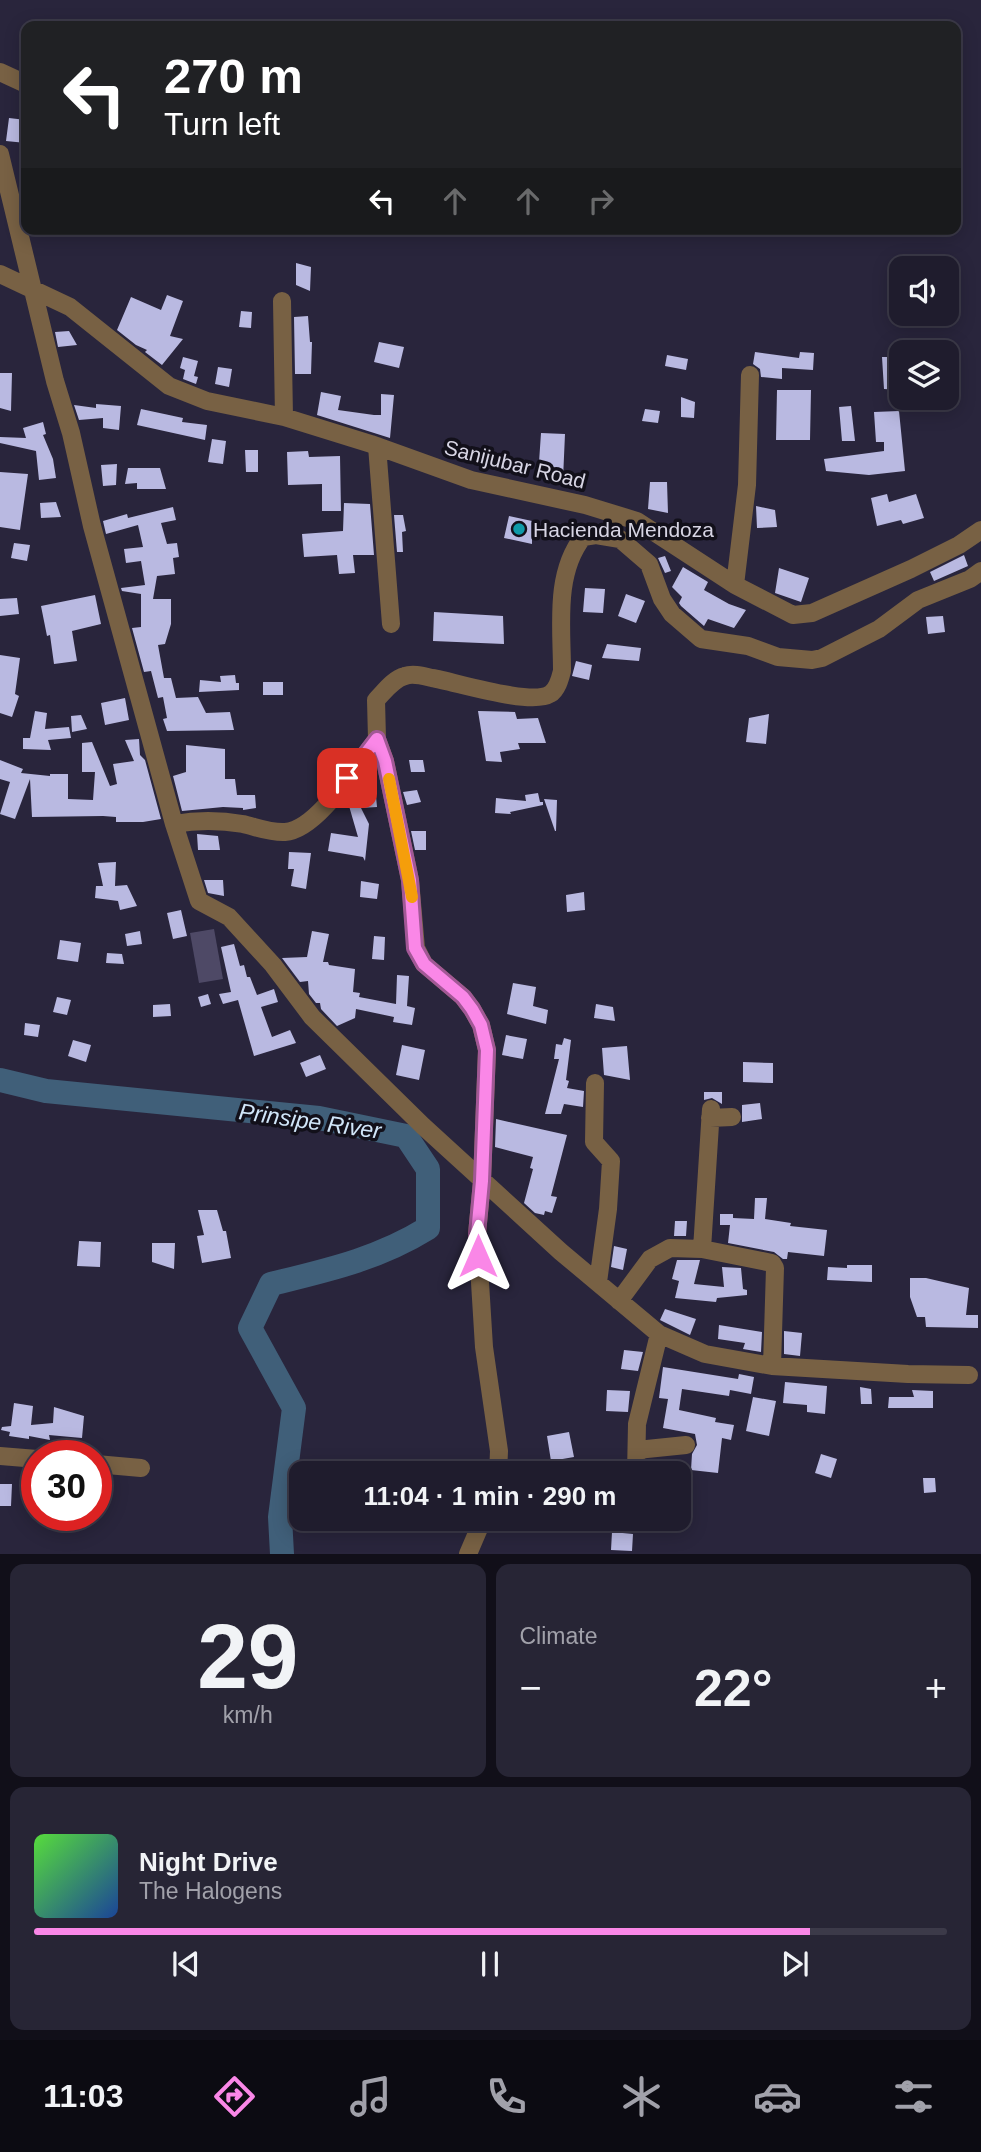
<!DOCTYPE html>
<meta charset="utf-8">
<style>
body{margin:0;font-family:Arial,sans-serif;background:#272535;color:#f1f3f6;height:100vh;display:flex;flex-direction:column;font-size:26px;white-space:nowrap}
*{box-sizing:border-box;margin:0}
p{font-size:23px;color:#a1a1aa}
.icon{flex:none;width:38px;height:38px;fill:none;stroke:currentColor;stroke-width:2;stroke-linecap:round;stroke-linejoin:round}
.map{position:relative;height:1554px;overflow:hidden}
.side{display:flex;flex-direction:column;gap:10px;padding:10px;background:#110f19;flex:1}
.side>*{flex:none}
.hud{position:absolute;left:21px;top:21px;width:940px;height:214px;border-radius:14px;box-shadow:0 4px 18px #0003,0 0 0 2px #3c3a49;background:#202124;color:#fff;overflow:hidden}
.fabs{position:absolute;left:889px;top:256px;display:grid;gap:14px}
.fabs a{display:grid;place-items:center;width:70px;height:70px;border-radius:14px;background:#1f1c2d;box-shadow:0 4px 18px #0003,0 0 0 2px #3c3a49;font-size:35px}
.speed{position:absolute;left:21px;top:1440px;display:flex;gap:14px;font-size:35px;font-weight:700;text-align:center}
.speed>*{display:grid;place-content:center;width:91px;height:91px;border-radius:50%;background:#1f1c2d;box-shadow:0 4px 18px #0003,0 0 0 2px #3c3a49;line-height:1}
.speed .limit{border:10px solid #d22;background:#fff;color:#111}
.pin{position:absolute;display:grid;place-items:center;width:60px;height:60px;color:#fff;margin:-30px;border-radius:14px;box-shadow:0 4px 10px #0006}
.me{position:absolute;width:77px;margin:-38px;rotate:0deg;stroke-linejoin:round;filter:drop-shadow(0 0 5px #0008)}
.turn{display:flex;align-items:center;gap:24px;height:147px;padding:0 28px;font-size:32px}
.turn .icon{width:91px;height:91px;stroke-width:2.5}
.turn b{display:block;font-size:49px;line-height:60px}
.lanes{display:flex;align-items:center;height:66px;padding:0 28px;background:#0003;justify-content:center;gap:35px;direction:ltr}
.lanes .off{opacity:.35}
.big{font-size:52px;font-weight:700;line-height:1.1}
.side .widget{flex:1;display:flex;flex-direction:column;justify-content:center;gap:10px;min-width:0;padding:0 24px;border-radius:14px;background:#272535}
.side .dial{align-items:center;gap:0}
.dial b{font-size:91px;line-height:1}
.song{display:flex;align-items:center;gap:21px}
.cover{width:84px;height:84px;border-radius:10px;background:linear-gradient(135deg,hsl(110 70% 55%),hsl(220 70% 35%))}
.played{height:7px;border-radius:4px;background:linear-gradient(90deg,#fa87e7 85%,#3c3a49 85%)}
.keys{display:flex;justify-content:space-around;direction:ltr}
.heat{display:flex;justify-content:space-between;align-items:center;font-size:38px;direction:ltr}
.side .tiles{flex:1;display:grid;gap:10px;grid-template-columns:1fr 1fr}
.widget:last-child{grid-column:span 2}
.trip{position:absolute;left:289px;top:1461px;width:402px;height:70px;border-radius:14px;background:#1f1c2d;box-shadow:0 4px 18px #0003,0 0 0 2px #3c3a49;font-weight:700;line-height:70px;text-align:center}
.tabs{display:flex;height:112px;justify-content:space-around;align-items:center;background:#0c0b12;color:#a1a1aa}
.tabs .icon{width:49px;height:49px}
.tabs .current{color:#fa87e7}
.tabs b{font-size:32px;color:#f1f3f6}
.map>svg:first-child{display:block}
</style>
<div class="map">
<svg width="981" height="1554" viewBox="0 0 981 1554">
<rect width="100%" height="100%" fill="#29253c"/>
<path fill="#4e4966" d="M214,929L223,979L199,983L190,933Z"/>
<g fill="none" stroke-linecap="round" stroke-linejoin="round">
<path stroke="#405f79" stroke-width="24" d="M0,1080L46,1091L319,1118L406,1136L428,1169V1228C378,1259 328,1270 271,1284L250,1328L294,1408L280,1517L282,1554"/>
</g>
<path fill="#b9b9e1" d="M9,118L26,120V143L6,141Z
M296,263L311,267L310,291L296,285Z
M167,295L183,301L170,336L183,339L162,365L145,352L147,350L136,345L117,330L131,297L161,310Z
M241,311L252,312L251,328L239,327Z
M308,316L310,342H312L311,374H295L294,317Z
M69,331L77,345L58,347L55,332Z
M379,342L404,347L399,368L374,362Z
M755,352L799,358L800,352L814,353L813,370L782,368V379L761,377L760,369L753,364Z
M667,355L688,359L686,370L665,366Z
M183,357L198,361L194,376L198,377L196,384L183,379L185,370L180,368Z
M882,357H901V390L884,389Z
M218,367L232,369L229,387L215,384Z
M0,373H12L11,411L0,408Z
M777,390H811L810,440H776Z
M321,392L341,396L338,410L374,415H381V394L394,395L390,438L317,415Z
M681,397L695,402L694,418L681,417Z
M96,404L121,406L119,430L103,428V418L79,420L74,405L96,408Z
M851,406L855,441H842L839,407Z
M141,409L183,418L182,422L207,425L205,440L137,425Z
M645,409L660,411L658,423L642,421Z
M899,411L905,471L869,475L826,471L824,459L884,451V442H876L874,412Z
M43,422L46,434L43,435L53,459L56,478L39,480L36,451L0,443V437L26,438L23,428Z
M541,433L565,434L563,479L538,477Z
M212,439L226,441L223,464L208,462Z
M245,450H258V472H246Z
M308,451L309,457L340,456L341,511H322V484L288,485L287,452Z
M117,464L116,485L103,486L101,465Z
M128,468H160L166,489H137V483L125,484Z
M0,472L28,474L20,530L0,527Z
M650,482H667L668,513L648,509Z
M887,494L889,502L916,494L924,518L903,524L901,520L877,526L871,498Z
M56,502L61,517L41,518L40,503Z
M344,503L370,504L374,555H353L355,573L339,574L337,555L304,557L302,534L343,531Z
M756,506L775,510L777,527L757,528Z
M173,507L176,520L161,523L167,544L177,543L179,557L173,558L175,574L157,576L153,599H171V624L165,644L158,645L164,678H171L176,698L198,697L206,713L230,712L234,730L167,731L163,719L167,718L163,697L158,698L151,671L144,672L132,628L141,627V594L122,591L121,588L145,585L141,561L126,563L124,549L143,547L138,525L106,534L103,521L127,514L128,518Z
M394,515H403L406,531L402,532L403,552H397Z
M509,516L532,521V544L504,538Z
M14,543L30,545L27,561L11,558Z
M964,555L968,566L934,581L930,572Z
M665,556L671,571L665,573L658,558Z
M683,567L708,582L704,590L729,604L746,610L734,628L708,619L704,626L681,606L679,603L682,597L672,587Z
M779,568L809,578L801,602L775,593Z
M585,588L605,589L603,613L583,612Z
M626,594L645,601L636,623L618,616Z
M95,595L101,624L72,631L77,661L54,664L50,635L47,636L41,606Z
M17,598L19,614L0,616V599Z
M434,612L503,616L504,644L433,641Z
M943,616L945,632L928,634L926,617Z
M607,644L641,648L639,661L602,658Z
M0,655L20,658L15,694L19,696L12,717L0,713Z
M576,661L592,665L589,680L572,676Z
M235,675L236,683H239V690L199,692L200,680L221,682L220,676Z
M263,682H283V695H263Z
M125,698L129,720L105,725L101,703Z
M35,711L47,713L45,729L69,727L71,738L48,740L51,750L23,749V738H30Z
M478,711L515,712L517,719L538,718L546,743H518L520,749L500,752L502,762L486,761Z
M769,714L766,744L746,742L749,718Z
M81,715L87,729L72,732L71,716Z
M139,739L140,755L145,760L161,819L143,822H116V817L103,816L32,817L30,779L15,819L0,814L10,782L0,779V760L23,769L21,773L50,776V774H68V799L93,800L95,772H82V743L92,742L110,786L117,784L113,764L134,761L125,740Z
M186,745L225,749V779H235L237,795H255L256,808L243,810V808L223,807L182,811L173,776L186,772Z
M409,760H423L425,772H411Z
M357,788V792L376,796L377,807L361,808L369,824L365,861L363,857L328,851L331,833L358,837L347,799Z
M417,790L421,802L407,805L403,792Z
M538,793L540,802H543V805L510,812L511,814L495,813L496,798L526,801L525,795Z
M544,799L557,800L556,831H555Z
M411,831H426V850H415Z
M197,834L218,836L220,850H198Z
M289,852L311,853L306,889L291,886L294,869H288Z
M116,862L115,886L127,885L137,906L120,910L118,901L95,898L96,886H103L98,863Z
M204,880H223L224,896L208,893Z
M361,881L379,884L377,899L360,897Z
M584,892L585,910L567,912L566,895Z
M181,910L187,936L173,939L167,913Z
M140,931L142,944L127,946L125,934Z
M312,931L329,934L323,962H328L329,965L355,969L353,992L360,993L359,997L396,1004L397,975L409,976L407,1006L415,1008L412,1025L393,1022L394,1017L356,1009L355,1018L337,1026L321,1009L320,1003H316L309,994L308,981L300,982L282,958L307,957Z
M374,936L385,937L384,960L372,959Z
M60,940L81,943L78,962L57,959Z
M234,944L240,966L244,965L247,977H250L257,995L274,989L278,1002L261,1007L272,1037L290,1030L296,1043L254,1056L238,1000L223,1004L219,994L231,992L221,947Z
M107,953L122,954L124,964L106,963Z
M513,983L536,987L533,1006L548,1010L546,1024L507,1014Z
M208,994L211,1004L201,1007L198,997Z
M57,997L71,1000L67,1015L53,1012Z
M170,1004L171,1016L153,1017V1005Z
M596,1004L613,1007L615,1021L594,1018Z
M25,1023L40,1025L38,1037L24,1035Z
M506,1035L527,1039L523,1059L502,1055Z
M564,1038L571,1040L566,1080L569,1081L567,1088L584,1091L583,1107L564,1104L561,1114H545L559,1059H554L556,1044L562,1045Z
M73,1040L91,1045L86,1062L68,1056Z
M402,1045L425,1050L419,1080L396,1075Z
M627,1046L630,1080L604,1075L602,1048Z
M320,1055L326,1069L306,1077L300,1063Z
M743,1062L773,1063V1083L743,1082Z
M704,1092H722V1104L712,1098L704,1100Z
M760,1103L762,1119L742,1122V1105Z
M496,1119L567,1135L551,1196L557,1197L552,1213L545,1211L544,1215L535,1213L524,1203L533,1169L530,1168L533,1157L495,1147Z
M755,1198H767L765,1219L791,1223L790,1226L827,1230L824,1256L788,1252L787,1259H783L774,1252L728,1243L730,1225H720V1214H733V1218L754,1219Z
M198,1210H217L223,1231H226L231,1258L202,1263L197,1236L204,1235Z
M675,1221H687L686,1236H674Z
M79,1241L101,1242L100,1267L77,1266Z
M152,1243H175L174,1269L152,1262Z
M614,1246L627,1249L623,1270L611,1267Z
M677,1260H700L694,1284L724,1287L722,1267L741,1268L743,1289L747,1290V1295L717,1298L716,1302L675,1298L679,1281L672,1279Z
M847,1265H872V1282L827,1280L828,1267L847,1268Z
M910,1278H926L969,1288L966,1315H978V1328L926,1327L925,1317H917L910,1297Z
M665,1309L696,1319L690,1335L660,1320Z
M719,1325L762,1332L761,1352L743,1349L745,1343L718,1339Z
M784,1331L802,1333L800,1356L784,1354Z
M624,1350L643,1352L638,1371L621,1369Z
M663,1367L738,1379L739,1374L754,1377L751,1394L730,1390L729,1396L682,1389L679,1410L716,1418L715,1422L734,1425L731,1440L722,1438L718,1473L691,1470L692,1454L697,1445L695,1434L663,1428L668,1399L659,1398Z
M785,1382L827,1386L825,1414L807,1412V1405L783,1403Z
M860,1387L871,1389L872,1404H861Z
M607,1390L630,1391L628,1412L606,1411Z
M912,1390L933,1391V1408H888L889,1397H914Z
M753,1397L776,1401L769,1436L746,1431Z
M14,1403L33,1406L31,1425L53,1423L54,1407L84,1416L82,1438L49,1435L50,1440L29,1436V1439L9,1436L10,1432L1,1430L2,1427L11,1426Z
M569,1432L574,1457L551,1461L547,1436Z
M821,1454L837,1459L831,1478L815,1473Z
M923,1478H935L936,1492L924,1493Z
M0,1484H12L11,1506H0Z
M612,1532L633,1534L632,1551L611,1550Z"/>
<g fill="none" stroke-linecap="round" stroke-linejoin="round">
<path stroke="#786144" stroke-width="18" d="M0,72L26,84
M0,154L55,381L71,433L92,526L174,824L199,901L229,917L273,965L312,1017L423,1126L561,1252L659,1334L705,1354L772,1366L908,1374L969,1375
M0,274L70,307L169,386L207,401L284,417L371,444L471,480L585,505L637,521L735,585L793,615L812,613L911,569L959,545L981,530
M282,301L284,417
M377,446L391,624
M735,585L747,485L750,375
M174,824C196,820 220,820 243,824C256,827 271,833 285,832C318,830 357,764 377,739
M595,1083L594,1142L611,1161L608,1209L598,1282
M710,1118L732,1117
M702,1249L711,1109
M619,1301L650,1259L670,1248L702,1249L772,1263L775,1268L772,1366
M637,1450L686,1445
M0,1456L37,1459
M96,1464L141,1468
M498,1474L499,1451L484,1347L477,1234L482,1181L487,1050L481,1025L472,1009L463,997L424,964L416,948L410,880L385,761L377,739L376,700C384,692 393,679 405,676C413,673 423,676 432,678C456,682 531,706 550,694C557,690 560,679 562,671C562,627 554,574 583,537L596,535L620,539L649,564L662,599L672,614L701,639L748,646L778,657L812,660L822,658L879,629L918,600L970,579L981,571
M636,1474L637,1424L659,1334
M468,1554L483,1519"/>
</g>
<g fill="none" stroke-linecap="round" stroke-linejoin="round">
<defs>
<path id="route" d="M347,778L377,739L385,761L410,880L415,948L424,964L463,997L472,1009L481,1025L487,1050L482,1181L477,1234L478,1256"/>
</defs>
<use href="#route" stroke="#a25896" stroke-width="18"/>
<use href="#route" stroke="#fa87e7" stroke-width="12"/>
<path stroke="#f59e0b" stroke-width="12" d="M389,779L412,897"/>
</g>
<circle fill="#0f9aa8" stroke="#12101a" stroke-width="2.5" cx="519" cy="529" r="7"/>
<g text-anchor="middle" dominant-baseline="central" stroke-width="7" stroke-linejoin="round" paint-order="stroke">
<g font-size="21" fill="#d7d5e4" stroke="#12101a">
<text transform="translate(515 464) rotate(14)">Sanijubar Road</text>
</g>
<g font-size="21" fill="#d7d5e4" stroke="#12101a" text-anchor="start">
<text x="533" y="529">Hacienda Mendoza</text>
</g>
<g font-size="23" font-style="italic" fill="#d1e6f9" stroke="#12101a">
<text transform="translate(310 1121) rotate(8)">Prinsipe River</text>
</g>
</g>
</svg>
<div class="fabs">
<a><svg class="icon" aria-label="sound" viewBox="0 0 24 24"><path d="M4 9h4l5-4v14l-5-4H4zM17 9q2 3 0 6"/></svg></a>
<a><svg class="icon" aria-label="layers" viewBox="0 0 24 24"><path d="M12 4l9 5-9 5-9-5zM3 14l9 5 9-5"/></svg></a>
</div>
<div class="speed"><div class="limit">30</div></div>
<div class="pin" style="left:347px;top:778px;background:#d93025"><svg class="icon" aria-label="arrive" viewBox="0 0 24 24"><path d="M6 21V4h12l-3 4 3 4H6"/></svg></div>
<svg class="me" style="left:478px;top:1256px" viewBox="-20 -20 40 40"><path d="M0-17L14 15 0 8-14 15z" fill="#fa87e7" stroke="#fff" stroke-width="4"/></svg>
<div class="trip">11:04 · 1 min · 290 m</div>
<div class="hud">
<div class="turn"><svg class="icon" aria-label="left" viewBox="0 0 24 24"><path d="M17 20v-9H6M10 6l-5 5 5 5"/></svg><div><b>270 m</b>Turn left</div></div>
<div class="lanes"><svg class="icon" aria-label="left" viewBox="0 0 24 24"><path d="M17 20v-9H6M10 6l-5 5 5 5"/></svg><svg class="icon off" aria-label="ahead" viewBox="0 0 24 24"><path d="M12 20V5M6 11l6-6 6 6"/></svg><svg class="icon off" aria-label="ahead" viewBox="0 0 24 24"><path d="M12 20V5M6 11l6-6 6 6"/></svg><svg class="icon off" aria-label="right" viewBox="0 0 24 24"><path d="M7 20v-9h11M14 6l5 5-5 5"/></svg></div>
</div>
</div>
<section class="side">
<div class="tiles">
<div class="widget dial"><b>29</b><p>km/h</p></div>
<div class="widget"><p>Climate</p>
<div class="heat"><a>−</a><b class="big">22°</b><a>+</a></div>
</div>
<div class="widget">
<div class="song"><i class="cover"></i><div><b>Night Drive</b><p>The Halogens</p></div></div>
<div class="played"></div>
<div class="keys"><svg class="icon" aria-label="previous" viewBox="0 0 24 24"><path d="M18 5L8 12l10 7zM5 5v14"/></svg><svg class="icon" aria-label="pause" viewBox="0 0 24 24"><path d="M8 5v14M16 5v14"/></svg><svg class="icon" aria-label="next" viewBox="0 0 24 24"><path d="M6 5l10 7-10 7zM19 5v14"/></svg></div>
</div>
</div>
</section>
<nav class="tabs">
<b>11:03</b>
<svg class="icon current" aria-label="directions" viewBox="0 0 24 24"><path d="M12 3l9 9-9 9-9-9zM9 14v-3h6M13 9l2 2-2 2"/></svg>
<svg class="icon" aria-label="music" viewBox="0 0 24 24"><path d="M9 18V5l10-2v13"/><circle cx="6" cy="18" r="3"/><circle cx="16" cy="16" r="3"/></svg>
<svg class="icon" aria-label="phone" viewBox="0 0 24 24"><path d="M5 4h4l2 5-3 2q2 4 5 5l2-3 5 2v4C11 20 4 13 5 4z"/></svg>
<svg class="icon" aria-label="climate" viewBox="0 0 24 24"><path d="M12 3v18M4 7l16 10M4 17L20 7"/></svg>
<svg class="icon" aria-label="car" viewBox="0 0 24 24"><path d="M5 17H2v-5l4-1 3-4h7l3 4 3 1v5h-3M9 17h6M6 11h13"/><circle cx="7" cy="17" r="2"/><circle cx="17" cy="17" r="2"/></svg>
<svg class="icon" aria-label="filters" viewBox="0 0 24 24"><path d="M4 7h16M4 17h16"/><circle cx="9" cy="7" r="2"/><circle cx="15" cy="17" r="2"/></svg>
</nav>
